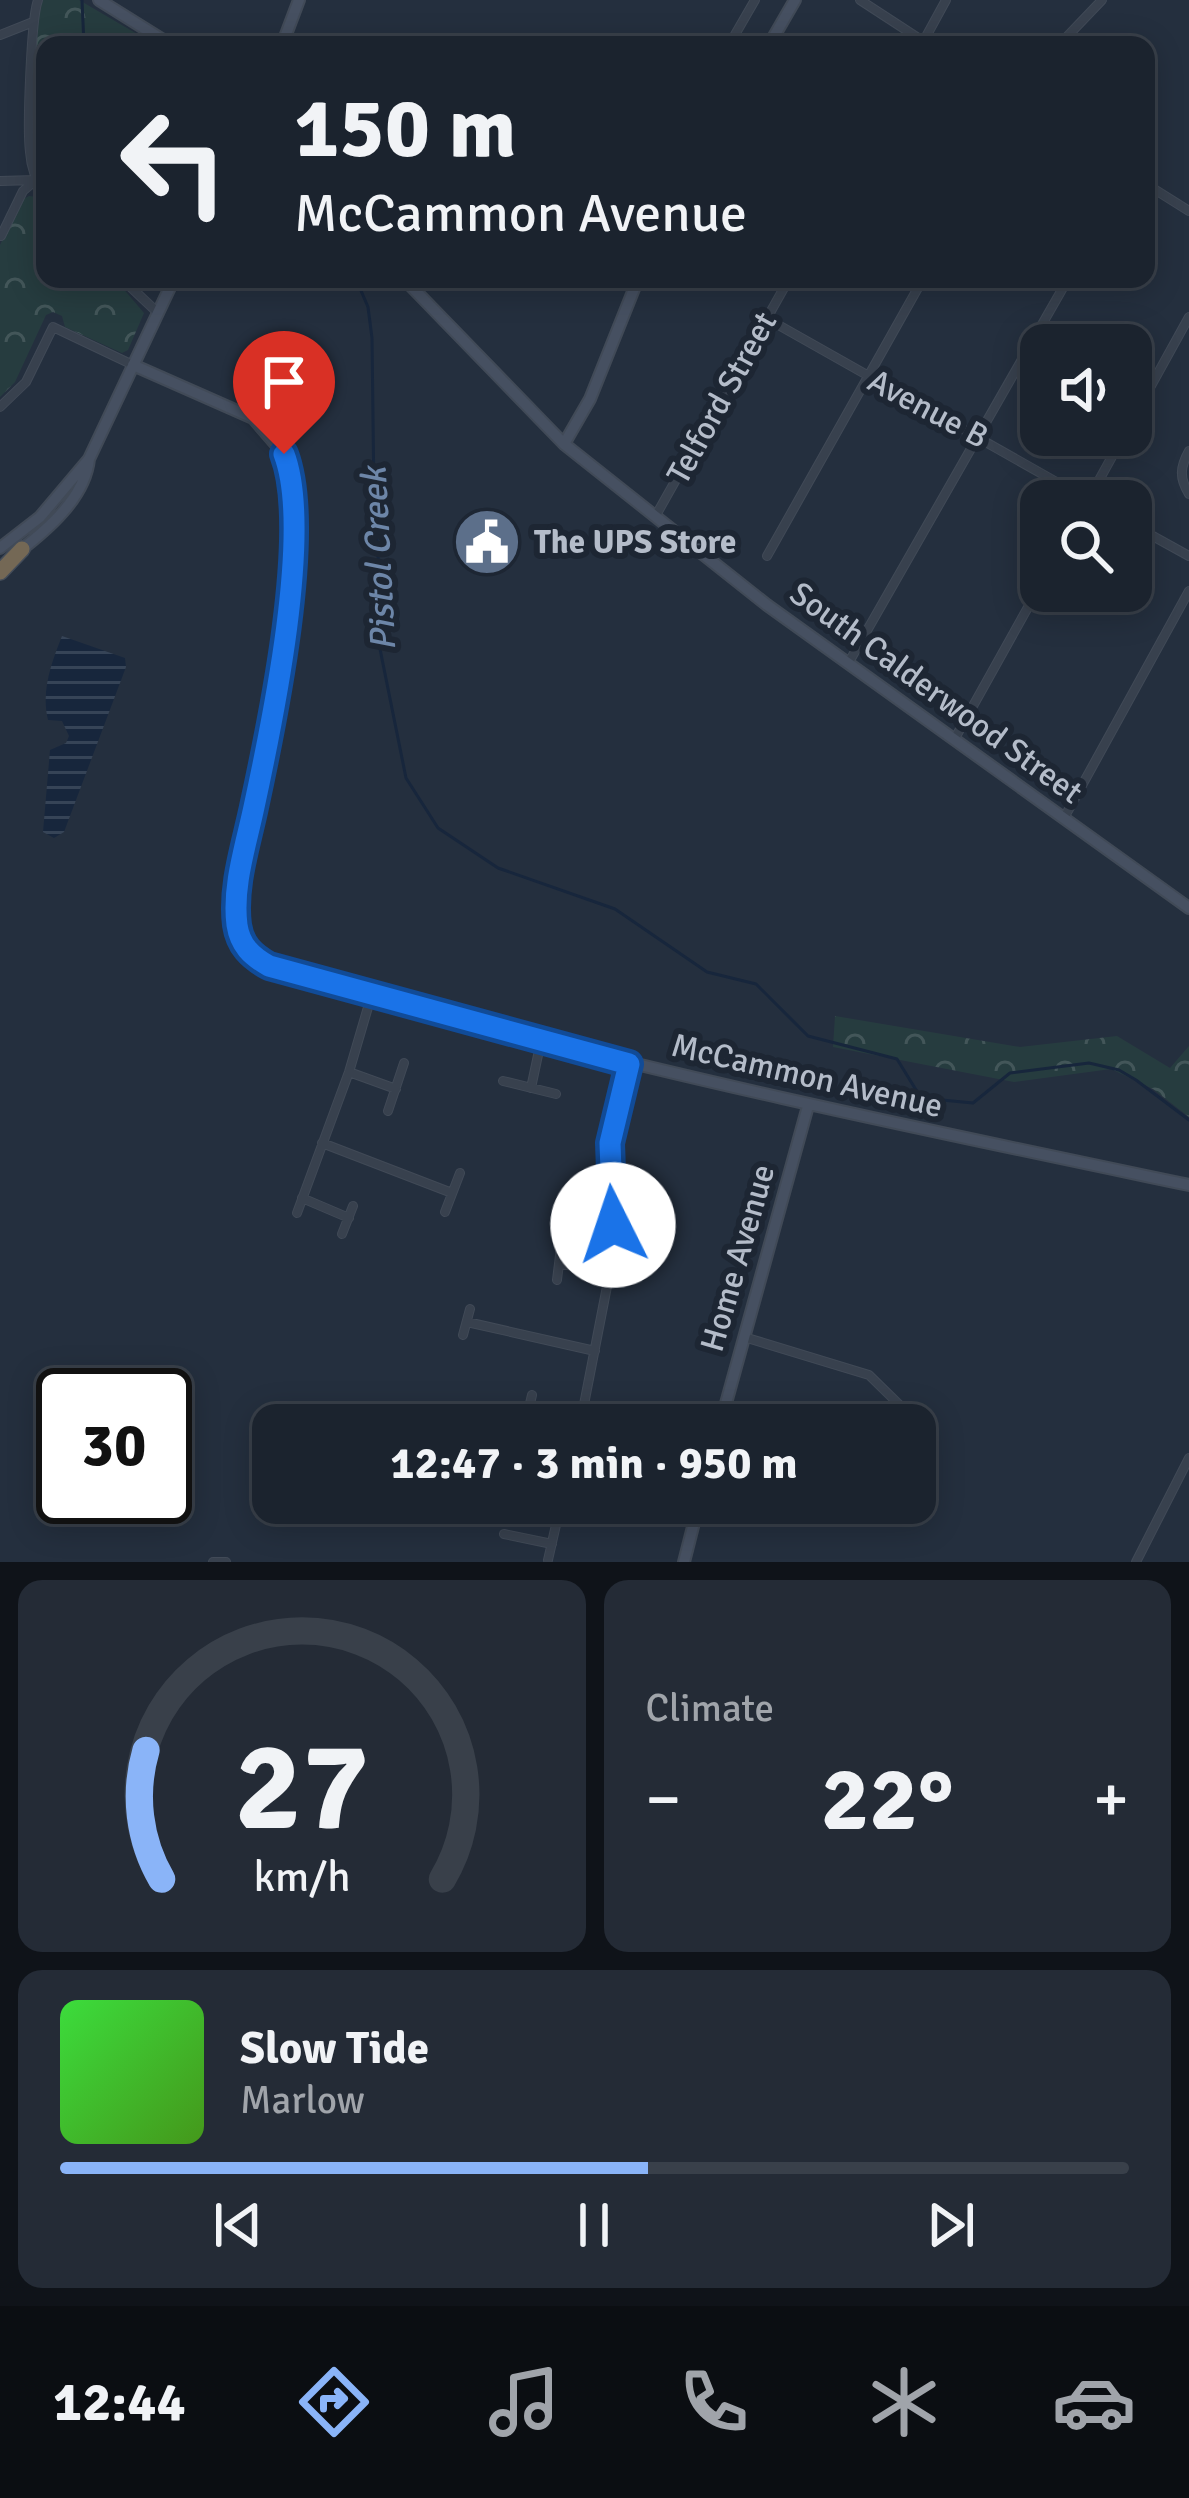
<!DOCTYPE html>
<meta charset="utf-8">
<style>
body{margin:0;font-family:Signika,sans-serif;background:#242b36;color:#f1f3f6;height:100vh;display:flex;flex-direction:column;font-size:45px;white-space:nowrap}
*{box-sizing:border-box;margin:0}
p{font-size:39px;color:#a0a4aa}
.icon{flex:none;width:66px;height:66px;fill:none;stroke:currentColor;stroke-width:2;stroke-linecap:round;stroke-linejoin:round}
.map{position:relative;height:1562px;overflow:hidden}
.side{display:flex;flex-direction:column;gap:18px;padding:18px;background:#0f1319;flex:1}
.side>*{flex:none}
.banner{position:absolute;left:36px;top:36px;width:1119px;height:252px;border-radius:24px;box-shadow:0 6px 30px #0003,0 0 0 3px #39404a;background:#1b232e;color:#f1f3f6;overflow:hidden}
.controls{position:absolute;left:1020px;top:324px;display:grid;gap:24px}
.controls a{display:grid;place-items:center;width:132px;height:132px;border-radius:24px;background:#1b232e;box-shadow:0 6px 30px #0003,0 0 0 3px #39404a;font-size:60px}
.speed{position:absolute;left:36px;top:1368px;display:flex;gap:24px;font-size:60px;font-weight:700;text-align:center}
.speed>*{display:grid;place-content:center;width:156px;height:156px;border-radius:50%;background:#1b232e;box-shadow:0 6px 30px #0003,0 0 0 3px #39404a;line-height:1}
.speed .limit{border:6px solid #111;border-radius:18px;background:#fff;color:#111}
.pin{position:absolute;display:grid;place-items:center;width:102px;height:102px;color:#fff;margin:-123px -51px;border-radius:50% 50% 50% 0;rotate:-45deg;box-shadow:0 0 12px #0007}
.pin .icon{rotate:45deg}
.me{position:absolute;width:132px;margin:-66px;rotate:356deg;stroke-linejoin:round;filter:drop-shadow(0 0 9px #0008)}
.turn{display:flex;align-items:center;gap:42px;height:252px;padding:0 60px;font-size:54px}
.turn .icon{width:156px;height:156px;stroke-width:2.5}
.turn b{display:block;font-size:84px;line-height:102px}
.big{font-size:90px;font-weight:700;line-height:1.1}
.side .tile{flex:1;display:flex;flex-direction:column;justify-content:center;gap:18px;min-width:0;padding:0 42px;border-radius:24px;background:#242b36}
.side .dial{align-items:center;gap:0}
.dial svg{height:312px;overflow:visible;fill:none;stroke:#39404a;stroke-width:7;stroke-linecap:round;text-anchor:middle}
.dial text{fill:#f1f3f6;stroke:none}
.song{display:flex;align-items:center;gap:36px}
.cover{width:144px;height:144px;border-radius:18px;background:linear-gradient(135deg,hsl(120 70% 55%),hsl(100 70% 35%))}
.played{height:12px;border-radius:6px;background:linear-gradient(90deg,#8ab4f8 55%,#39404a 55%)}
.keys{display:flex;justify-content:space-around;direction:ltr}
.heat{display:flex;justify-content:space-between;align-items:center;font-size:66px;direction:ltr}
.side .tiles{flex:1;display:grid;gap:18px;grid-template-columns:1fr 1fr}
.tile:last-child{grid-column:span 2}
.trip{position:absolute;left:252px;top:1404px;width:684px;height:120px;border-radius:24px;background:#1b232e;box-shadow:0 6px 30px #0003,0 0 0 3px #39404a;font-weight:700;line-height:120px;text-align:center}
.tabs{display:flex;height:192px;justify-content:space-around;align-items:center;background:#0b0e12;color:#a0a4aa}
.tabs .icon{width:84px;height:84px}
.tabs .selected{color:#8ab4f8}
.tabs b{font-size:54px;color:#f1f3f6}
.map>svg:first-child{display:block}
</style>
<div class="map">
<svg width="1189" height="1562" viewBox="0 0 1189 1562">
<defs>
<pattern id="forest-crowns" width="20" height="18" patternUnits="userSpaceOnUse" patternTransform="scale(3)"><rect width="20" height="18" fill="#263c3f"/><path d="M2 6a3 3 0 1 1 6 0M12 15a3 3 0 1 1 6 0" fill="none" stroke="#435659"/></pattern>
<pattern id="water-rules" width="6" height="5" patternUnits="userSpaceOnUse" patternTransform="scale(3)"><rect width="6" height="5" fill="#17263c"/><path d="M0 2.5h6" fill="none" stroke="#364457"/></pattern>
</defs>
<rect width="100%" height="100%" fill="#242f3e"/>
<path fill="url(#forest-crowns)" d="M43,0H79L156,45H45V197L29,145L39,11Z
M29,196L38,197L45,204V279H115L144,313L128,350L122,353L65,327L62,316L53,312L46,315L15,382L0,397V245L22,200Z
M835,1016L1020,1047L1117,1036L1170,1068L1189,1046V1117L1153,1089L1111,1069L1014,1082L833,1047Z"/>
<path fill="url(#water-rules)" d="M62,636L125,658L126,667L64,832L54,838L43,832L50,750L66,743L69,736L62,721L48,720C41,691 51,664 62,636Z"/>
<g fill="none" stroke-linecap="round" stroke-linejoin="round">
<path stroke="#17263c" stroke-width="3" d="M82,0L84,45
M356,279L368,307L372,338L374,498L382,613L378,639L406,778L438,828L498,868L615,909L707,972L756,984L808,1036L897,1059L921,1098L973,1103L1010,1073L1089,1063L1119,1070L1136,1080L1189,1120"/>
<defs>
<path id="street" d="M38,0C31,19 27,128 30,152C31,168 37,183 45,197
M860,0L929,45
M0,35L33,22
M922,44L946,0
M729,45L755,0
M1059,45L1102,0
M0,181L35,180
M1146,184L1189,211
M1,236L23,191L36,180
M122,279L157,312
M766,318L1090,501
M0,407L26,382L53,327L133,365
M1131,422L1189,317
M1189,451C1180,467 1179,478 1189,494
M1088,500L1124,435
M655,517L789,279
M1131,524L1189,556
M767,556L923,279
M849,662L1068,279
M954,740L1041,584
M1064,818L1189,591
M349,1072L396,1089
M503,1081L556,1094
M531,1088L541,1041
M388,1111L404,1063
M322,1143L452,1193
M576,1188H610
M302,1198L349,1218
M445,1212L460,1173
M297,1213L349,1072L371,997
M342,1234L353,1206
M560,1264L610,1271
M557,1280L561,1247
M467,1322L595,1351
M463,1335L470,1309
M744,1337L869,1375L916,1421
M528,1413L580,1423
M525,1425L532,1395
M580,1425L610,1271V1143L629,1064
M504,1534L552,1544
M548,1560L561,1503
M213,1562H226
M1136,1562L1189,1458"/>
<path id="secondary" d="M99,0L171,45
M282,45L299,0
M769,45L795,0
M404,279L564,444L767,605L1189,908
M133,365L253,418L284,454L292,479L295,524L290,584L237,899C237,920 236,942 254,957C275,975 386,1000 418,1008C673,1078 931,1131 1189,1185
M564,444L590,399L638,279
M0,548L40,517L89,459
M17,553C47,530 85,498 89,459L174,279
M720,1425L808,1106
M684,1562L699,1503"/>
<path id="highway" d="M0,572L22,549"/>
</defs>
<use href="#street" stroke="#414a57" stroke-width="10"/>
<use href="#secondary" stroke="#414a57" stroke-width="14"/>
<use href="#highway" stroke="#434c59" stroke-width="18"/>
<use href="#street" stroke="#38414e" stroke-width="8"/>
<use href="#secondary" stroke="#465061" stroke-width="10"/>
<use href="#highway" stroke="#746855" stroke-width="15"/>
</g>
<g fill="none" stroke-linecap="round" stroke-linejoin="round">
<defs>
<path id="route" d="M284,454C313,530 272,724 254,807C246,845 232,886 237,925C240,945 251,956 269,966L629,1064L610,1143L613,1225"/>
</defs>
<use href="#route" stroke="#114b97" stroke-width="30"/>
<use href="#route" stroke="#1a73e8" stroke-width="21"/>
</g>
<defs>
<symbol id="civic-disc" viewBox="-11 -11 22 22"><circle r="9.5" fill="#5c6f8a" stroke="#1d2633"/><path d="M-.6-6.5H3V-4.5H.6V-3L4-1V1h2V6H-6V1h2V-1L-.6-3ZM-1.2 2.5V6h2.4V2.5Z" fill="#fff"/></symbol>
</defs>
<g fill-rule="evenodd">
<use href="#civic-disc" x="449" y="504" width="76" height="76"/>
</g>
<g text-anchor="middle" dominant-baseline="central" stroke-width="12" stroke-linejoin="round" paint-order="stroke">
<g font-size="33" fill="#b4bcc9" stroke="#1d2633">
<text transform="translate(722 398) rotate(-61)">Telford Street</text>
<text transform="translate(928 409) rotate(28)">Avenue B</text>
<text transform="translate(936 693) rotate(36)">South Calderwood Street</text>
<text transform="translate(807 1076) rotate(13)">McCammon Avenue</text>
<text transform="translate(738 1258) rotate(-74)">Home Avenue</text>
</g>
<g font-size="33" font-weight="bold" fill="#b4bcc9" stroke="#1d2633" text-anchor="start">
<text x="534" y="542">The UPS Store</text>
</g>
<g font-size="36" font-style="italic" fill="#6d86a8" stroke="#1d2633">
<text transform="translate(379 559) rotate(-93)">Pistol Creek</text>
</g>
</g>
</svg>
<div class="controls">
<a><svg class="icon" aria-label="sound" viewBox="0 0 24 24"><path d="M4 9h4l5-4v14l-5-4H4zM17 9q2 3 0 6"/></svg></a>
<a><svg class="icon" aria-label="search" viewBox="0 0 24 24"><circle cx="10" cy="10" r="6"/><path d="M15 15l6 6"/></svg></a>
</div>
<div class="speed"><div class="limit">30</div></div>
<div class="pin" style="left:284px;top:454px;background:#d93025"><svg class="icon" aria-label="arrive" viewBox="0 0 24 24"><path d="M6 21V4h12l-3 4 3 4H6"/></svg></div>
<svg class="me" style="left:613px;top:1225px" viewBox="-20 -20 40 40"><circle r="19" fill="#fff"/><path d="M0-13L10 11 0 6-10 11z" fill="#1a73e8"/></svg>
<div class="trip">12:47 · 3 min · 950 m</div>
<div class="banner">
<div class="turn"><svg class="icon" aria-label="left" viewBox="0 0 24 24"><path d="M17 20v-9H6M10 6l-5 5 5 5"/></svg><div><b>150 m</b>McCammon Avenue</div></div>
</div>
</div>
<section class="side">
<div class="tiles">
<div class="tile dial"><svg viewBox="0 0 100 80">
<path d="M14 69A42 42 0 1 1 86 69"/>
<path d="M14 69A42 42 0 0 1 10 36" stroke="#8ab4f8"/>
<text x="50" y="56" font-size="32" font-weight="700">27</text>
<text x="50" y="72" font-size="11">km/h</text>
</svg></div>
<div class="tile"><p>Climate</p>
<div class="heat"><a>−</a><b class="big">22°</b><a>+</a></div>
</div>
<div class="tile">
<div class="song"><i class="cover"></i><div><b>Slow Tide</b><p>Marlow</p></div></div>
<div class="played"></div>
<div class="keys"><svg class="icon" aria-label="previous" viewBox="0 0 24 24"><path d="M18 5L8 12l10 7zM5 5v14"/></svg><svg class="icon" aria-label="pause" viewBox="0 0 24 24"><path d="M8 5v14M16 5v14"/></svg><svg class="icon" aria-label="next" viewBox="0 0 24 24"><path d="M6 5l10 7-10 7zM19 5v14"/></svg></div>
</div>
</div>
</section>
<nav class="tabs">
<b>12:44</b>
<svg class="icon selected" aria-label="directions" viewBox="0 0 24 24"><path d="M12 3l9 9-9 9-9-9zM9 14v-3h6M13 9l2 2-2 2"/></svg>
<svg class="icon" aria-label="music" viewBox="0 0 24 24"><path d="M9 18V5l10-2v13"/><circle cx="6" cy="18" r="3"/><circle cx="16" cy="16" r="3"/></svg>
<svg class="icon" aria-label="phone" viewBox="0 0 24 24"><path d="M5 4h4l2 5-3 2q2 4 5 5l2-3 5 2v4C11 20 4 13 5 4z"/></svg>
<svg class="icon" aria-label="climate" viewBox="0 0 24 24"><path d="M12 3v18M4 7l16 10M4 17L20 7"/></svg>
<svg class="icon" aria-label="car" viewBox="0 0 24 24"><path d="M5 17H2v-5l4-1 3-4h7l3 4 3 1v5h-3M9 17h6M6 11h13"/><circle cx="7" cy="17" r="2"/><circle cx="17" cy="17" r="2"/></svg>
</nav>
